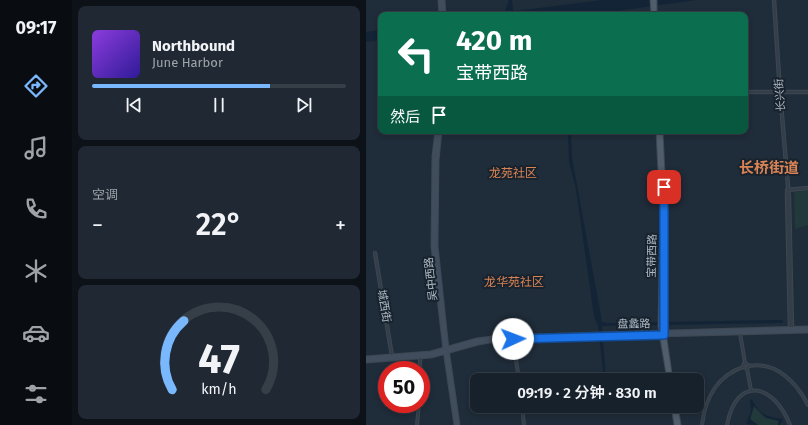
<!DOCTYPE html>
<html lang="zh">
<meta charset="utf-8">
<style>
body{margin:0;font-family:"Fira Sans","Noto Sans SC",sans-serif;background:#202933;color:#f1f3f6;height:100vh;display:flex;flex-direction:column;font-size:15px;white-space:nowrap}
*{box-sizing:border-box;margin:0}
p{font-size:13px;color:#9ea3a9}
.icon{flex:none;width:22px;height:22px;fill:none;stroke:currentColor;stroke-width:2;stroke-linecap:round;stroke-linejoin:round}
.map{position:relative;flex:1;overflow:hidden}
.details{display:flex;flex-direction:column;gap:6px;padding:6px;background:#0d1218;width:294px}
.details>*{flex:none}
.guide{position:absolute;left:12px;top:12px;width:370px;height:122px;border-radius:8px;box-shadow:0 2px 6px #0003,0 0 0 1px #363e47;background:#0b6e4f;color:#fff;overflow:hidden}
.speed{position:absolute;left:12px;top:361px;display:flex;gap:8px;font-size:20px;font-weight:700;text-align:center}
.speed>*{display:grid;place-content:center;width:52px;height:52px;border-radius:50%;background:#17212b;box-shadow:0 2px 6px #0003,0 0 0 1px #363e47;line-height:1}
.speed .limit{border:6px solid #d22;background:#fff;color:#111}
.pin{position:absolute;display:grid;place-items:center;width:34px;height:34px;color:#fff;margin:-17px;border-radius:8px;box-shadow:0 2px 6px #0006}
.me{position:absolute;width:44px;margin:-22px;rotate:88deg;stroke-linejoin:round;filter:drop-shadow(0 0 3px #0008)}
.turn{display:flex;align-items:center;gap:14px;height:84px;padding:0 12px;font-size:18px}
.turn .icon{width:52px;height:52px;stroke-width:2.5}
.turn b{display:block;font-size:28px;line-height:34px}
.then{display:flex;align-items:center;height:38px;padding:0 12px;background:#0003;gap:8px;font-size:15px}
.big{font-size:30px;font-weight:600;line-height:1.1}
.details .card{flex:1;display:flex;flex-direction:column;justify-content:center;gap:6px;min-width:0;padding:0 14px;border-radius:8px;background:#202933}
.details .dial{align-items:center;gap:0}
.dial svg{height:104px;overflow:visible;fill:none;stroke:#363e47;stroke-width:7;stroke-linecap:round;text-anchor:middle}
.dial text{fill:#f1f3f6;stroke:none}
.song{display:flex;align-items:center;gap:12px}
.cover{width:48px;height:48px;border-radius:6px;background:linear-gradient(135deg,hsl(270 70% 55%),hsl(250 70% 35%))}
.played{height:4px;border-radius:2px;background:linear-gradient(90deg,#7ab8fe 70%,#363e47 70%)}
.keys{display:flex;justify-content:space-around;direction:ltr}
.heat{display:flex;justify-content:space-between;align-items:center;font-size:22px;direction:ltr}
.trip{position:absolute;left:104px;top:373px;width:234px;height:40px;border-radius:8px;background:#17212b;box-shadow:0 2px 6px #0003,0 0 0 1px #363e47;font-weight:600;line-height:40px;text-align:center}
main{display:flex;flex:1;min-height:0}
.tabs{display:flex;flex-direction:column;width:72px;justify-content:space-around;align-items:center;background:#090d11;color:#9ea3a9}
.tabs .icon{width:28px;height:28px}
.tabs .active{color:#7ab8fe}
.tabs b{font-size:18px;color:#f1f3f6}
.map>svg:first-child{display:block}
</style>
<main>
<nav class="tabs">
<b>09:17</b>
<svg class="icon active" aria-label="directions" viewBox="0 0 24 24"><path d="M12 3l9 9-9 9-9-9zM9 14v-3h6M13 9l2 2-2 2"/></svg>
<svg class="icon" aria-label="music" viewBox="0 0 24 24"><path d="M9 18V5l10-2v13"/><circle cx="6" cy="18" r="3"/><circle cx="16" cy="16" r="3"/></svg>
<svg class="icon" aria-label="phone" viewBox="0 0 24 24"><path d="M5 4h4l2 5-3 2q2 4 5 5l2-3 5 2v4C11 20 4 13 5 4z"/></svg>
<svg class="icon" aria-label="climate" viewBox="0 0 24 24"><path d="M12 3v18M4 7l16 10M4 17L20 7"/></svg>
<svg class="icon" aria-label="car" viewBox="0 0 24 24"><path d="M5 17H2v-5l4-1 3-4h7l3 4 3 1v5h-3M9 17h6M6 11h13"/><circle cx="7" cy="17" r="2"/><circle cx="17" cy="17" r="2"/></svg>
<svg class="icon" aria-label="filters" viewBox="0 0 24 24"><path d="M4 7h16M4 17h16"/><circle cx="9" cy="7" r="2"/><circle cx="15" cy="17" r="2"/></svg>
</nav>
<section class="details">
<div class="card">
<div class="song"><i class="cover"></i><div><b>Northbound</b><p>June Harbor</p></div></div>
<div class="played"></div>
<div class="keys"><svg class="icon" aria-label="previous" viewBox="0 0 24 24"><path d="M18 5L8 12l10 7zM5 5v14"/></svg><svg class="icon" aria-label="pause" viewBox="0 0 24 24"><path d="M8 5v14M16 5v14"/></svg><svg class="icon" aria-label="next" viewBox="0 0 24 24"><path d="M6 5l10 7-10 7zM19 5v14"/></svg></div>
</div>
<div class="card"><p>空调</p>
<div class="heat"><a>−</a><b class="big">22°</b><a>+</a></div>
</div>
<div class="card dial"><svg viewBox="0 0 100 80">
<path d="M14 69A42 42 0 1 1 86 69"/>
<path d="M14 69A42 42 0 0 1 23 16" stroke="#7ab8fe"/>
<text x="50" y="56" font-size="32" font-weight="700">47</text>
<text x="50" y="72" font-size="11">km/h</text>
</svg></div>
</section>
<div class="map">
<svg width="442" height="425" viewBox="0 0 442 425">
<rect width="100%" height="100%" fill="#1f2c39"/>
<path fill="#21393a" d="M442,190V225L429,229L428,194L429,192Z
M388,406L397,416L414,421L412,425H392L385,421L384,418Z"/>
<path fill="#122436" d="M143,0H146L147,10L150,11L237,0H330L222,15H127L139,11Z
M15,30V40L0,42V32Z
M202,131H205L206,158L236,322L242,323L417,320V323L236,326L240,380H238L232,326L228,316L210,189L203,162Z
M386,399C394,416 400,416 417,419L414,425H412L413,421L400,418L388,406L384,419L392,425L380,424L385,411L384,400Z"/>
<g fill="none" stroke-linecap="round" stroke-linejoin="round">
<defs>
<path id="minor" d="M374,333L379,363
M147,339L153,380
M54,357V370
M383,366C410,361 431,383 442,405
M381,369L385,390
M156,406L158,425
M51,425L53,404
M336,425C339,399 351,376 377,367L381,369L383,365L378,363L377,367
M361,425C371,374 408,384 424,425"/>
<path id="tertiary" d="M408,0L414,92L423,198L426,329
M379,92H442
M421,190L442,188
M421,193L424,329
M9,253L26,356"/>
<path id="secondary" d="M74,0L75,15
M77,0L78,15
M71,131L68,156L67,246L79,350L90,425
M74,131L71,160L70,246L81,349L92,425
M0,358L65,353L111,340L135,337L442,328
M0,361L65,356L112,343L135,339L442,331"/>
<path id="primary" d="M286,0L287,15
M289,0V15
M292,131L296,215L294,326L303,380
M295,131L299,215L298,332L305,380
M307,406L310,425
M310,406L313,425"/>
</defs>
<use href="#minor" stroke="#3c4753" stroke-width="4"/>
<use href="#tertiary" stroke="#3c4753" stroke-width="4.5"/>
<use href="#secondary" stroke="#3c4753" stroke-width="5"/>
<use href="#primary" stroke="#3c4753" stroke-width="5"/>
<use href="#minor" stroke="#333e49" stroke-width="2"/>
<use href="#tertiary" stroke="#333e49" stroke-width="2.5"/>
<use href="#secondary" stroke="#404d5c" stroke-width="3"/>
<use href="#primary" stroke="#505d6a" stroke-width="3"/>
</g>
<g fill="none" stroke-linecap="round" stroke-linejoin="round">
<defs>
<path id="route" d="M147,339L298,335V187"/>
</defs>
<use href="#route" stroke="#114b97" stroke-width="10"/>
<use href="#route" stroke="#1a73e8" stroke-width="7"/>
</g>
<g text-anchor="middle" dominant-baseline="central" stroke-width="4" stroke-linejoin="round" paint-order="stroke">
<g font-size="11" fill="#adb9c6" stroke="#18232e">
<text transform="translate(414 95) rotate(-94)">长兴街</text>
<text transform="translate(286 256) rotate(-89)">宝带西路</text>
<text transform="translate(65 279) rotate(-96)">吴中西路</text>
<text transform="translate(18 306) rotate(81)">城西街</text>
<text transform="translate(268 324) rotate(-1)">盘蠡路</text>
</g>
<g font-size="12" fill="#d98355" stroke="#18232e">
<text x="147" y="173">龙苑社区</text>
<text x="148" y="282">龙华苑社区</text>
</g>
<g font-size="15" font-weight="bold" fill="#d98355" stroke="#18232e">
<text x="403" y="168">长桥街道</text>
</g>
</g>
</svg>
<div class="speed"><div class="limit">50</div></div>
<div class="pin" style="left:298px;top:187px;background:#d93025"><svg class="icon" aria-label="arrive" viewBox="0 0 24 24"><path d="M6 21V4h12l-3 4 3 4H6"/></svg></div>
<svg class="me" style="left:147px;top:339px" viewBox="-20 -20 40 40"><circle r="19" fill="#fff"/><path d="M0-13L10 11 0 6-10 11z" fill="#1a73e8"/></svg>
<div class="trip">09:19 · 2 分钟 · 830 m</div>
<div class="guide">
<div class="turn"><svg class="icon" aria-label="left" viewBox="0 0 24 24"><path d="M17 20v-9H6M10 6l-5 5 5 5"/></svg><div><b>420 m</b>宝带西路</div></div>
<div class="then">然后<svg class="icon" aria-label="arrive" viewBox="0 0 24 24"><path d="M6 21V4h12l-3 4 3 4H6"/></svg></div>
</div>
</div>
</main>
